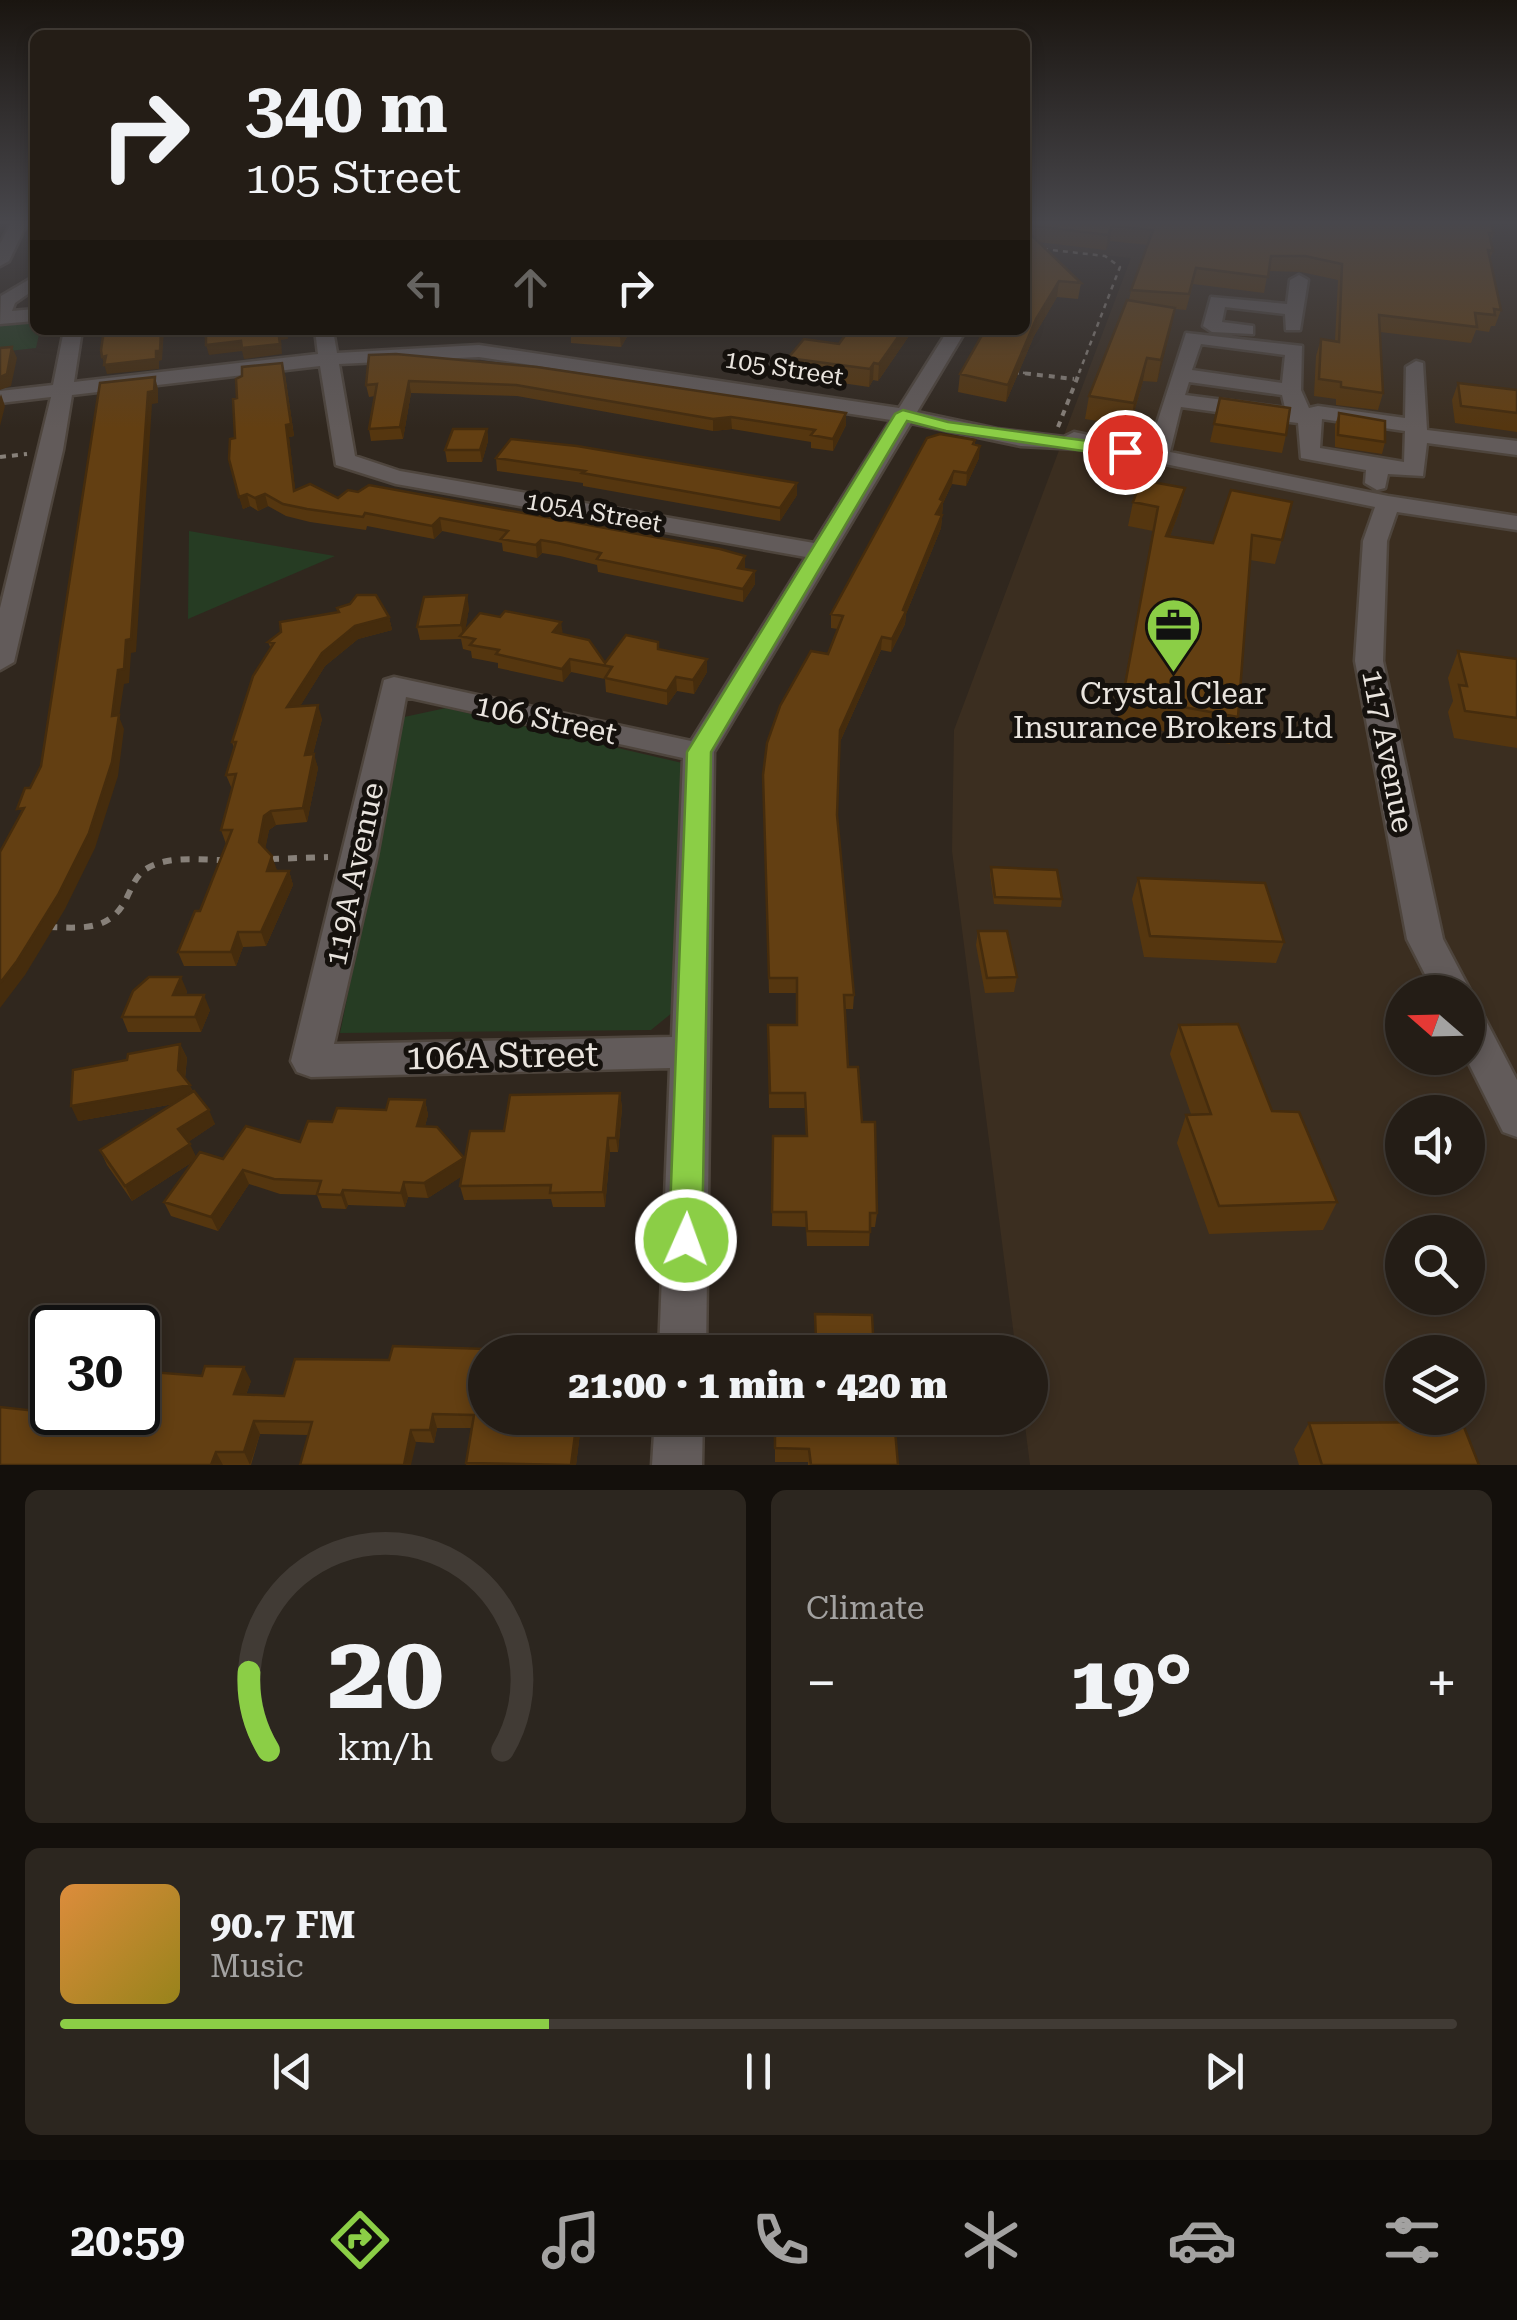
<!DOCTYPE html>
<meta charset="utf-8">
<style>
body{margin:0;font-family:"Roboto Serif",serif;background:#2c261f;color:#f1f3f6;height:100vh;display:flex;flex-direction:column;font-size:38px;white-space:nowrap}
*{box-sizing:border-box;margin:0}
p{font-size:32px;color:#a3a2a1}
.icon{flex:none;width:55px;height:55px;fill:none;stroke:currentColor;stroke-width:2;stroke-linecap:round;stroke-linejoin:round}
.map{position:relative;height:1465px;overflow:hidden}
.panel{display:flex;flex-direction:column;gap:25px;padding:25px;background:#14100c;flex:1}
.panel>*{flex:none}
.top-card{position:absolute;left:30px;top:30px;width:1000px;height:305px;border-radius:15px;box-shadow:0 5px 15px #0003,0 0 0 2px #413b35;background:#241d16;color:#f1f3f6;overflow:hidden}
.needle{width:65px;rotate:290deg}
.tools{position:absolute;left:1385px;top:975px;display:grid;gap:20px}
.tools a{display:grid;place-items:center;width:100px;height:100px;border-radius:50%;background:#241d16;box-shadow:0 5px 15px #0003,0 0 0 2px #413b35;font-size:50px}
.speed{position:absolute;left:30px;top:1305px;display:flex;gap:20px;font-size:50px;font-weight:700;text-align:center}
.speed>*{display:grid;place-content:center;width:130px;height:130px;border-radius:50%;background:#241d16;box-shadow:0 5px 15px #0003,0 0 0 2px #413b35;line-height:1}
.speed .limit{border:5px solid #111;border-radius:15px;background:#fff;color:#111}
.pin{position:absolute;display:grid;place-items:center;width:85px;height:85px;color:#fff;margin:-42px;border:5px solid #fff;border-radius:50%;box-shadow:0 2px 10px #0007}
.me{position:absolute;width:110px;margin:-55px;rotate:2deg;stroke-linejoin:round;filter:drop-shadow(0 0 8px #0008)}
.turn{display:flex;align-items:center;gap:35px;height:210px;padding:0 50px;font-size:45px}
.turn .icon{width:130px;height:130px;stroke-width:2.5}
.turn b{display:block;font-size:70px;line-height:85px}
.lanes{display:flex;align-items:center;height:95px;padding:0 50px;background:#0003;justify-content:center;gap:50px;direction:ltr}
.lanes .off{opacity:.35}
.big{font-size:75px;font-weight:800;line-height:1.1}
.panel .card{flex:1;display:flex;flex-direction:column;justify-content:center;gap:15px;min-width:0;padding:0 35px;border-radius:15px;background:#2c261f}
.panel .dial{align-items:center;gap:0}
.dial svg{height:260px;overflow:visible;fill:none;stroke:#413b35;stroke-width:7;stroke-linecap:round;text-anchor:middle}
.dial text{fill:#f1f3f6;stroke:none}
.song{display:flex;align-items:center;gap:30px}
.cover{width:120px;height:120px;border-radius:15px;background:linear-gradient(135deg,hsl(30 70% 55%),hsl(50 70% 35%))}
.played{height:10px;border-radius:5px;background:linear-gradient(90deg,#8bce46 35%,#413b35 35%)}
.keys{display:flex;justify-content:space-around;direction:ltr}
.heat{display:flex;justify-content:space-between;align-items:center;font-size:55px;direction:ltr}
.panel .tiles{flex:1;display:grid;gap:25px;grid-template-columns:1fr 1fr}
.card:last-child{grid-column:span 2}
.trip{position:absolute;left:468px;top:1335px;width:580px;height:100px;border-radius:50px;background:#241d16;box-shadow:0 5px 15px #0003,0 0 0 2px #413b35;font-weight:800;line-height:100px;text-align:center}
.dock{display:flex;height:160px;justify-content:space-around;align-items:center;background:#0e0c09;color:#a3a2a1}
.dock .icon{width:70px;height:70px}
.dock .active{color:#8bce46}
.dock b{font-size:45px;color:#f1f3f6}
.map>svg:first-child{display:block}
</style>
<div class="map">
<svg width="1517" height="1465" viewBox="0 0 1517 1465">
<rect width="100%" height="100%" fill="#30271e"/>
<path fill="#3b2e20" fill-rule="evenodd" d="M1025,223H1517V1465H1030L1024,1418H1030V1352H1016L952,851L954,730L1061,445L1088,444L1064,435L1131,258L1025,246ZM1402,992H1468V1058H1402ZM1402,1112H1468V1178H1402ZM1402,1232H1468V1298H1402ZM1402,1352H1468V1418H1402Z"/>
<path fill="#263c23" d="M35,320V330H40L36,348L0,352V323Z
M189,531L335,556L188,619Z
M446,708L691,765L678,1008L651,1030L340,1033L404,717Z"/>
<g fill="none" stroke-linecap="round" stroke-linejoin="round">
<defs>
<path id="minor" d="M11,223H27L9,261L0,266V244Z
M1299,275L1308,280L1300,330H1286L1285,314L1225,307L1222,322L1253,326V334L1212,332L1203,326L1211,297L1287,304L1290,280Z
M35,276V289L15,303L12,311L35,309V321L0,324L1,296Z
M64,330H82L74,382L318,354L315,330H333L337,353L479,345L899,408L948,330H966L917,412L997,429L1064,437L1074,432L1149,448L1186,333L1302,346L1301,390L1309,408L1318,406L1405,418L1406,367L1416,361L1423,363L1427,430L1517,441V455L1427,443L1423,476L1388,474L1385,488L1377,490L1365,483L1366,470L1301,458L1298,423L1181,407L1170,452L1388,496L1517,516V530L1397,512L1387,541L1383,661L1443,939L1471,992L1468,998V992H1434L1407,939L1355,661L1363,541L1375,507L1097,450L1021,446L911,423L714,752L706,1352H659L670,1068L311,1077L297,1072L291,1061L384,680L394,677L691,741L806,557L396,484L336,465L320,366L72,395L63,450L14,662L0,670V608L51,397L0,403V391L53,385ZM1201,344L1285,355L1282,383L1192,370ZM479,357L891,420L814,543L400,471L355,456L339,364ZM1189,382L1282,395L1285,408L1185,395ZM1322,419L1405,431L1404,462L1320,448ZM406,697L683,758L672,1037L334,1044L377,856Z
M1468,1007L1481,1011L1517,1080V1137L1503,1132L1466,1058Z
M655,1418H703L702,1465H652Z"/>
</defs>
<use href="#minor" stroke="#4e453d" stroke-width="5"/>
<path stroke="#878079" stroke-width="2.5" stroke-dasharray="5 5" stroke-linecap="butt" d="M1043,249L1105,256L1120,267L1079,373
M1013,372L1025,373"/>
<path stroke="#878079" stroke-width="4" stroke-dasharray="6 6" stroke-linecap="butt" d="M1013,372L1074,379
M1058,427L1080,371
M0,457L27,454"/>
<path stroke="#878079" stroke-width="6" stroke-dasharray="9 9" stroke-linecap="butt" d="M270,859L328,857
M48,927C83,928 112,932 128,895C133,885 136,876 146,869C168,855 199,860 224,860"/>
<use href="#minor" fill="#625b5a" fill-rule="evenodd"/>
</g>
<path fill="#55360f" d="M1025,223L1494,233L1491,241L1493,251L1490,259L1501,310L1495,326H1491L1489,332L1476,330L1471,343L1380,332L1383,393L1378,410L1336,405V399L1314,396L1316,356L1321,339L1335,341L1338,280L1301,272L1268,271L1264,293L1193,284L1186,310L1175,309L1157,382L1143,381L1130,426L1085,419L1089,396L1129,300L1131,290L1148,245L1110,241L1106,250L1038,242L1081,283L1078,299L1057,297L1034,336L1006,402L958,392L960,374L1025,330Z
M355,330H409L410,335L356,332Z
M415,330H489L487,336L416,335Z
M566,330H631L621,347L571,343V337L567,336Z
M913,330L878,381L873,380L869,387L788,375V358L839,344Z
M369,355L846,425L833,451L811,448V442L732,429L713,431L517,396L411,393L403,439L371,441L369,429L375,396L369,397L366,385Z
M285,374L294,436L289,437L295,490L338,498L745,556V569L755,584L743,602L598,572L597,565L560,556L542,553L537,558L503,551L502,543L442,531L434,539L367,526L366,530L310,522L286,516L268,506L258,511L250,506L243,509L229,459L235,438L237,398Z
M1458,383L1517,390V432L1455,423L1452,400Z
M1220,398L1286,435L1282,453L1210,442Z
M1339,413L1385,442L1382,454L1335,447V425Z
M487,429L488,441L482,462H447L445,450Z
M975,440V445L979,458L966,486L952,484L943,503L941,528L906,614L905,624L891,652L881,650L839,744L837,815L854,995L853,1009H845L848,1067L862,1122L877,1213L875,1227H870L869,1246H807L806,1227L772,1226L773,1136H806L805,1108H769L768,1025H797L796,993H769L763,775L828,654L838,629L831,628V614Z
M496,458L797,495L780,521L583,486V483L497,471Z
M1185,488L1179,512L1170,536L1213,543L1292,502L1275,564L1250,560L1238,717L1230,744L1117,722L1153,531L1128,526L1133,502Z
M337,608L389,617L392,630L358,639L325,666L300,706L322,719L313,754L318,768L307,822L276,825L269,830L265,848L277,871H289L293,885L266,946L243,947L236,966H184L178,952L200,911L226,844L221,830L232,789L226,775L234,748L232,742L271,649L268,642L338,612Z
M469,608L465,630L563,634L605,663L659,649L707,672L694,694L677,691L667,705L606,692L605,679L571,672L563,682L498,668V663L472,658L471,651L463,649L461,639L420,640L417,627Z
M1458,651L1517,659V748L1454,738L1448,712L1453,701L1448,678Z
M991,867L1062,899L1061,907L994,904L990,874Z
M1138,878L1284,942L1276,963L1144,957L1132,899Z
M978,931L1017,977L1014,992L985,993L976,945Z
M187,991L186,995L210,1010L201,1032H128L122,1017Z
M1179,1025L1272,1111L1337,1202L1323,1230L1209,1234L1177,1143L1186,1115L1191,1114L1170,1054Z
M180,1044L187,1058L185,1079L215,1124L188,1142L196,1157L223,1159L300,1142L332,1122L425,1100L428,1115L425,1126L465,1161L504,1131L620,1093L622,1108L618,1152H610L605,1207H553L551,1199L464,1200L460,1186L462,1176L428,1198L408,1197L405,1207L348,1205L346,1209L322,1208L317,1195L280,1194L249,1184L218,1231L171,1216L164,1202L194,1161L132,1201L107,1165L100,1150L174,1104L78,1121L127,1060Z
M251,1381L246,1395L605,1418L603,1433H580L576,1465H466L472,1428H437L434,1443L308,1435L260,1434L251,1465H0L45,1412H138Z
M775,1418L898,1465H808V1462H775Z
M1309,1423L1479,1465H1299L1294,1449Z"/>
<path fill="#452c0d" d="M1112,226L1110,241L1106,250L1108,235Z
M1059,281L1057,297L1034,336L1006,402L1008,385L1036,319Z
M1175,308L1171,329L1157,382L1161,360Z
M161,330H164L162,360L159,361V369L107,374L102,357L156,351Z
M278,330H287L288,339L281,340L282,354L244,359L242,351L209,355L206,345Z
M624,330H631L621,347L620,336Z
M903,330H913L878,381L879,364Z
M12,347L17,358L11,386L0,390V377Z
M1147,358L1143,381L1130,426L1134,403Z
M282,363L294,436L289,437L297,504L294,491L286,425Z
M874,363L873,380L869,387L870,369Z
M155,377L158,389V403L152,404L136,652L131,653L129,683L124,684L119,717L124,729L118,776L95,848L65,909L25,975L0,1008V983L112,716L148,392Z
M409,381L411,393L403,439L400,427Z
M1,394L5,406L0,426V397Z
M846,413V425L833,451V439Z
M731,417L732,429L713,431V419Z
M487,429L488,441L482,462L480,450Z
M980,446L979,458L966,486L967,473Z
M954,471L952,484L943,503L942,514L935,527L940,499Z
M797,483V495L780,521V508Z
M1185,488L1179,512L1161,560L1166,536Z
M247,494L250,506L243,509L239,497Z
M265,494L268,506L258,511L255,498Z
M942,515L941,528L906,614L905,624L891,652L892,639L903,610Z
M440,518L442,531L434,539L432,526Z
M541,540L542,553L537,558L536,545Z
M745,556V569L738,568Z
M755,571V584L743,602V589Z
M467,595L469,608L464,639L461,625Z
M389,617L392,630L358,639L325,666L291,721L287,707L322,653L355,626Z
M561,622L563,635L553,632Z
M882,637L881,650L839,744L840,730Z
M570,659L571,672L563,682L562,669Z
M707,659V672L694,694L693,680Z
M676,677L677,691L667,705V691Z
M318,705L322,719L309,769L305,755Z
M314,754L318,768L307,822L303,808Z
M271,811L276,825L269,830L264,856L259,842L264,816Z
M272,856L277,870L267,871Z
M289,871L293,885L266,946L261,932Z
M238,932L243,947L236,966L231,952Z
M181,977L187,991L179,1010L173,995Z
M204,995L210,1010L201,1032L195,1017Z
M180,1044L187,1058L184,1085L178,1070Z
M190,1085L196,1100L78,1121L71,1106Z
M620,1093L622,1108L618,1152L616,1138Z
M425,1100L428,1115L421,1140L417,1126Z
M209,1110L215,1124L185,1144L178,1129Z
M608,1138L610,1152L605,1207L603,1192Z
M190,1144L197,1159L132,1201L125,1186Z
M464,1158L467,1173L428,1198L424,1183Z
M243,1170L249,1184L218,1231L211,1217Z
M404,1182L408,1197L405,1207L401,1193Z
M343,1190L348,1205L346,1209L341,1195Z
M244,1367L251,1381L241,1408L234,1394Z
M433,1414L437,1428L434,1443L430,1430Z
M577,1420L580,1433L576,1465H571Z
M254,1421L260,1434L250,1465L244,1452Z
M411,1430L416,1443L411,1465H404Z
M216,1452L223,1465H211Z"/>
<path fill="#633f12" stroke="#452c0d" stroke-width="2.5" d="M1025,223H1491L1494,233H1489L1493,251L1488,250L1501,310L1494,309L1495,315L1475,313L1477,327L1379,315L1383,393L1341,387V382L1319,379L1321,339L1339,342L1342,264L1305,256H1271L1268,277L1196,268L1189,294L1131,290L1153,230L1112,226L1108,235L1025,225Z
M1025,229L1081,283L1059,281L1036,319L1008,385L960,374L985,330H1025V258L1026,256L1025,255Z
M1127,300L1175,308L1161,360L1147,358L1134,403L1089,396Z
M104,330H161L160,351H156V359L104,365L106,356L102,357L101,350Z
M206,330H278L280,344L242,348L241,341L206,345Z
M572,330H624L620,336L570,332Z
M849,330H903L879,364L874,363L870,369L788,358L804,339L839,344Z
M12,347L7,374L0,377V348Z
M396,354L537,367L846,413L833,439L811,435L815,430L731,417L713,419L516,385L409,381L400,427L369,429L377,384L366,385L369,355Z
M282,363L291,424L286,425L294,491L310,484L338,498L348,490L358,492L369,485L720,549L745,556L738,568L755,571L743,589L597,559L601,553L558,543L541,540L536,545L501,539L508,531L440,518L432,526L365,513L363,517L307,509L283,504L265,494L255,498L247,494L239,497L229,459L230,439L235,438L233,399L237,398L236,379L242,376V367Z
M155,377L154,391L148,392L131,639L126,640L124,669L118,670L112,716L119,715L112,762L89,833L58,895L17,961L0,983V852L24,808L17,809L25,788H30L41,766L100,383Z
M1458,383L1517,390V413L1461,406Z
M1220,398L1290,408L1286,435L1214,424Z
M1339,413L1385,421V442L1338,435Z
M453,429H487L480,450H445Z
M940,434L975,440L973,444L980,446L967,473L954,471L940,499L943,501L936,514L942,515L903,610L906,611L892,639L882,637L840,730L837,815L854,995H844L848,1067H858L862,1122H875L877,1213H870V1232L807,1231L806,1212H772L773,1136H807L805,1093H770L768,1025H797V978H769L763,775L767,743L780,706L811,651L828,654L843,616L831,614L927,438Z
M511,439L577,446L797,483L780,508L582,473L585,471L496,458Z
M1141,480L1185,488L1166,536L1213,543L1231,490L1292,502L1282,540L1252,535L1238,717L1123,696L1158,507L1133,502Z
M357,595H376L389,617L355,626L322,653L287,707L318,705L305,755L314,754L303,808L271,811L264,816L259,842L272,856L267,871H289L261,932H238L231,952H178L195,911H200L232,830H221L236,774L226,775L236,742H232L253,676L274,643L268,642L281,632L280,622L339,612L337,608L350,604Z
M467,595L461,625L417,627L424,597Z
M505,611L561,622L553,632L589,640L605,663L626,635L658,642V649L707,659L693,680L676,677L667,691L605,678L612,667L570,659L562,669L496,654L499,650L470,645L475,639L460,636L480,613L500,617Z
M1458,651L1517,659V718L1465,711L1459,685L1467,686Z
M991,867L1057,870L1062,899L995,897Z
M1138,878L1265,883L1284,942L1150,936Z
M978,931H1007L1017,977L987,978Z
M149,977H181L173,995H204L195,1017H122L133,991Z
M1238,1024L1272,1111L1299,1112L1337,1202L1219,1206L1186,1115L1211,1114L1179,1025Z
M180,1044L178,1070L190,1085L71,1106L73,1070L127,1060L128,1054Z
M194,1091L209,1110L178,1129L190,1144L125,1186L100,1150Z
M620,1093L616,1138H608L603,1192L550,1193L551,1185L460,1186L470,1131H504L510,1095Z
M389,1099L425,1100L417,1126L437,1127L464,1158L424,1183L404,1182L401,1193L343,1190L341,1195L317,1194L321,1181L274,1179L243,1170L211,1217L164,1202L200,1152L223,1159L246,1126L300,1142L308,1121L332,1122L337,1108L386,1110Z
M815,1314L872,1315L874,1352H774V1340H816Z
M393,1346L579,1352H485V1418H601V1420H577L571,1465L466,1463L474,1415L433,1414L430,1430H411L404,1465H300L312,1422L254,1421L244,1452H216L211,1465H0V1407L45,1412L51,1400L52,1412H138V1379L147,1380L151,1372L202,1376L205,1366L244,1367L234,1394L284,1396L295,1359L389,1360Z
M775,1418H894L898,1465H811L809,1449L775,1448Z
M1462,1422L1479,1465H1322L1309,1423Z"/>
<linearGradient id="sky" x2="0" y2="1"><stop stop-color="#1a1510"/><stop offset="0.52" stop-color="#48474c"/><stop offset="1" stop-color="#48474c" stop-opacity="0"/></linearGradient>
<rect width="1517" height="428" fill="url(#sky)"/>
<path fill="#8bce46" stroke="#5a862e" stroke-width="2.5" d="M903,410L948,422L1125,446L1133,452L1125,457L946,431L907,421L711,752L702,1240L698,1251L686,1255L674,1251L669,1240L687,752L895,414Z"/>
<defs>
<symbol id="office-pin" viewBox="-11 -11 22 30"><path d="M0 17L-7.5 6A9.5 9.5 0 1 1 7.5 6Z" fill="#8bce46" stroke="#15110d"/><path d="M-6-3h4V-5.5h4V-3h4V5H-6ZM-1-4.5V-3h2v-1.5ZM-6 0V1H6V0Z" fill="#111"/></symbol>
</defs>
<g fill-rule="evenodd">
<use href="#office-pin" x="1142" y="594" width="63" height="86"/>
</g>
<g text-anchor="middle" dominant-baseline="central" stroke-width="10" stroke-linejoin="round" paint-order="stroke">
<g font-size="25" fill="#e9e4de" stroke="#15110d">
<text transform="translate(784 368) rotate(9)">105 Street</text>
<text transform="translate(594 512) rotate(10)">105A Street</text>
</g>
<g font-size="30" fill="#e9e4de" stroke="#15110d">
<text x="1173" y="693">Crystal Clear<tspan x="1173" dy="34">Insurance Brokers Ltd</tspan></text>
</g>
<g font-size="30" fill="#e9e4de" stroke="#15110d">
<text transform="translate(546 719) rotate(12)">106 Street</text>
<text transform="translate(1388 751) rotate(79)">117 Avenue</text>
<text transform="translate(354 874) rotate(-78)">119A Avenue</text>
</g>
<g font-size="35" fill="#e9e4de" stroke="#15110d">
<text transform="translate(502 1056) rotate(-1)">106A Street</text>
</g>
</g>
</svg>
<div class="tools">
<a><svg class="needle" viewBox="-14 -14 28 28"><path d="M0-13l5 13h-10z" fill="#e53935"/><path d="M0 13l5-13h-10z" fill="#a3a2a1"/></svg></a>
<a><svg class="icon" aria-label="sound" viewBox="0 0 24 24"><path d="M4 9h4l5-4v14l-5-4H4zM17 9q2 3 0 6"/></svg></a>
<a><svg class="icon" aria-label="search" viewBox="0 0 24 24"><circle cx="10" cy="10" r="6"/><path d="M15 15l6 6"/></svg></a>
<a><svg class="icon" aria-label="layers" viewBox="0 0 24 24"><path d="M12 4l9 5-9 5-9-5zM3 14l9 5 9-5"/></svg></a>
</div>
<div class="speed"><div class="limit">30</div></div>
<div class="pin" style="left:1125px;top:452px;background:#d93025"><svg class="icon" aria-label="arrive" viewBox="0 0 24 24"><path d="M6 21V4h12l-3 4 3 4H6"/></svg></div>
<svg class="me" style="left:686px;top:1240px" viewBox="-20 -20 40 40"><circle r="17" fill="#8bce46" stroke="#fff" stroke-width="3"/><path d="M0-11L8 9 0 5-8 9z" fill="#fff"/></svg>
<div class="trip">21:00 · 1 min · 420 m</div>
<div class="top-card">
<div class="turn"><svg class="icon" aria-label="right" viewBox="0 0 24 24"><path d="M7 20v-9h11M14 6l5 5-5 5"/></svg><div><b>340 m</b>105 Street</div></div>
<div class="lanes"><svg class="icon off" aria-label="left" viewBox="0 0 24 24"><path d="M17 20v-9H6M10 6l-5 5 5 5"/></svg><svg class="icon off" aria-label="ahead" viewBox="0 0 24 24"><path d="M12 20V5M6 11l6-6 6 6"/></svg><svg class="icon" aria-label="right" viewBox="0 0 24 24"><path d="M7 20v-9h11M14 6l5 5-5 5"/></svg></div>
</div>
</div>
<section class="panel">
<div class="tiles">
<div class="card dial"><svg viewBox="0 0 100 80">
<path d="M14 69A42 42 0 1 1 86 69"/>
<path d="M14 69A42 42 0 0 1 8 45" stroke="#8bce46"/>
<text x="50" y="56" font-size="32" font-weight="700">20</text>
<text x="50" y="72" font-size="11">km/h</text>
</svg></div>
<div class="card"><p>Climate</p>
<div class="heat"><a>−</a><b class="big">19°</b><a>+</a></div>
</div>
<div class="card">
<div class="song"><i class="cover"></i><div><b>90.7 FM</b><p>Music</p></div></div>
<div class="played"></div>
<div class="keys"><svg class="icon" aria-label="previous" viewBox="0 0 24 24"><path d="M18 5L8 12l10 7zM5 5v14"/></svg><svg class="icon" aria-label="pause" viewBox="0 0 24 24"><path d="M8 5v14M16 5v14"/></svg><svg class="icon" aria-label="next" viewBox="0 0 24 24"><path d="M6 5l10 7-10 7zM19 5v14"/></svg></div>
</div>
</div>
</section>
<nav class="dock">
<b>20:59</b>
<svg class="icon active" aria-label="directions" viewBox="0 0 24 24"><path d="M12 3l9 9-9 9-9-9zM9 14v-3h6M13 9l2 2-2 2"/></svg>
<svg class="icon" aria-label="music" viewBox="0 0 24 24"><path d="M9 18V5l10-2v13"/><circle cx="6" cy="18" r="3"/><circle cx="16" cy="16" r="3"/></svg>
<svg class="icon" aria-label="phone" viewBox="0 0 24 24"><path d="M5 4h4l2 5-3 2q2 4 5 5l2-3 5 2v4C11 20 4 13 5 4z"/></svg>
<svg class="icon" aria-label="climate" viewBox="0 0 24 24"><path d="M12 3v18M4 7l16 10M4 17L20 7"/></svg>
<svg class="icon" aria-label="car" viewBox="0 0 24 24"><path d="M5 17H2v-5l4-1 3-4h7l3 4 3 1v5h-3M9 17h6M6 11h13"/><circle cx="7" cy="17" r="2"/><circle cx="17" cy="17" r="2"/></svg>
<svg class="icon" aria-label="filters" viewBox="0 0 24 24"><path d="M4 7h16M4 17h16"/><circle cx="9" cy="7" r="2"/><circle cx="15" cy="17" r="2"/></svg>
</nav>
